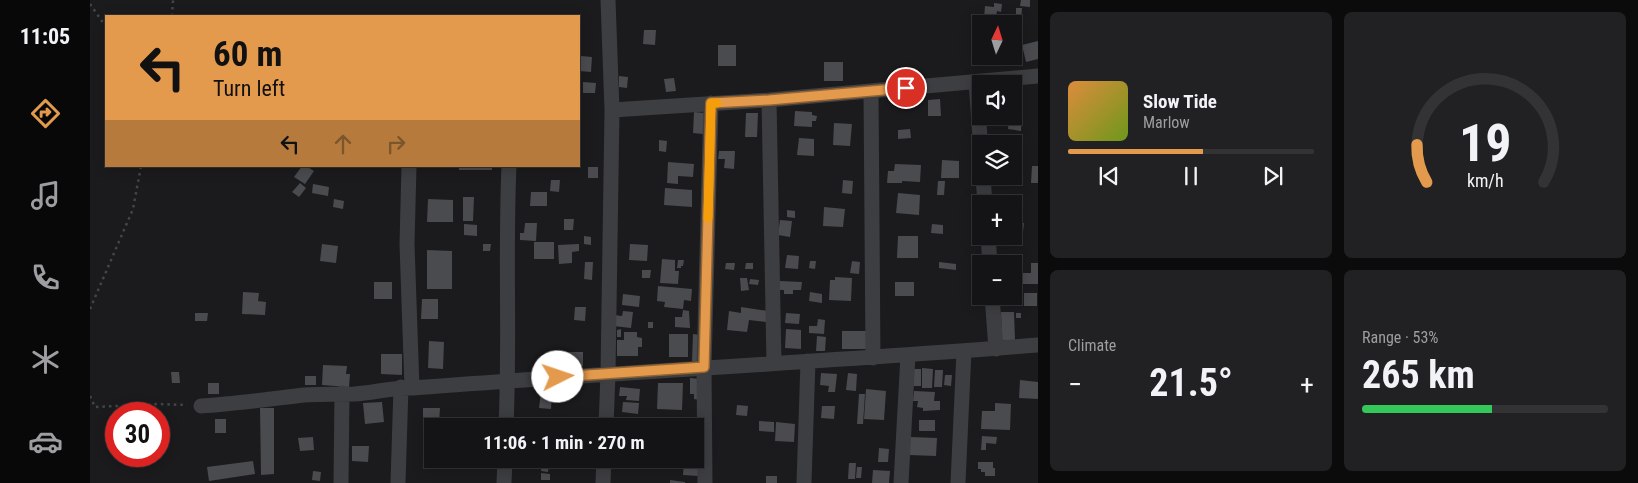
<!DOCTYPE html>
<meta charset="utf-8">
<style>
body{margin:0;font-family:"Roboto Condensed",sans-serif;background:#212123;color:#f1f3f6;height:100vh;display:flex;flex-direction:column;font-size:19px;white-space:nowrap}
*{box-sizing:border-box;margin:0}
p{font-size:16px;color:#9d9ea1}
.icon{flex:none;width:28px;height:28px;fill:none;stroke:currentColor;stroke-width:2;stroke-linecap:round;stroke-linejoin:round}
.map{position:relative;flex:1;overflow:hidden}
.details{display:flex;flex-direction:column;gap:12px;padding:12px;background:#0b0b0c;width:600px}
.details>*{flex:none}
.guide{position:absolute;left:15px;top:15px;width:475px;height:152px;border-radius:0px;box-shadow:0 2px 12px #0003,0 0 0 1px #333335;background:#e49a4c;color:#111;overflow:hidden}
.needle{width:32px;rotate:4deg}
.buttons{position:absolute;left:882px;top:15px;display:grid;gap:10px}
.buttons a{display:grid;place-items:center;width:50px;height:50px;border-radius:0px;background:#141416;box-shadow:0 2px 12px #0003,0 0 0 1px #333335;font-size:25px}
.speed{position:absolute;left:15px;top:402px;display:flex;gap:10px;font-size:25px;font-weight:700;text-align:center}
.speed>*{display:grid;place-content:center;width:65px;height:65px;border-radius:50%;background:#141416;box-shadow:0 2px 12px #0003,0 0 0 1px #333335;line-height:1}
.speed .limit{border:8px solid #d22;background:#fff;color:#111}
.pin{position:absolute;display:grid;place-items:center;width:42px;height:42px;color:#fff;margin:-21px;border:2px solid #fff;border-radius:50%;box-shadow:0 1px 5px #0007}
.me{position:absolute;width:55px;margin:-28px;rotate:86deg;stroke-linejoin:round;filter:drop-shadow(0 0 4px #0008)}
.turn{display:flex;align-items:center;gap:18px;height:105px;padding:0 25px;font-size:22px}
.turn .icon{width:65px;height:65px;stroke-width:2.5}
.turn b{display:block;font-size:35px;line-height:42px}
.lanes{display:flex;align-items:center;height:48px;padding:0 25px;background:#0003;justify-content:center;gap:25px;direction:ltr}
.lanes .off{opacity:.35}
.big{font-size:38px;font-weight:700;line-height:1.1}
.details .card{flex:1;display:flex;flex-direction:column;justify-content:center;gap:8px;min-width:0;padding:0 18px;border-radius:8px;background:#212123}
.details .dial{align-items:center;gap:0}
.dial svg{height:130px;overflow:visible;fill:none;stroke:#333335;stroke-width:7;stroke-linecap:round;text-anchor:middle}
.dial text{fill:#f1f3f6;stroke:none}
.song{display:flex;align-items:center;gap:15px}
.cover{width:60px;height:60px;border-radius:8px;background:linear-gradient(135deg,hsl(30 70% 55%),hsl(80 70% 35%))}
.played{height:5px;border-radius:2px;background:linear-gradient(90deg,#e49a4c 55%,#333335 55%)}
.keys{display:flex;justify-content:space-around;direction:ltr}
.heat{display:flex;justify-content:space-between;align-items:center;font-size:28px;direction:ltr}
.charge{height:8px;border-radius:4px;background:linear-gradient(90deg,#34c759 53%,#333335 0)}
.details .tiles{flex:1;display:grid;gap:12px;grid-template-columns:repeat(2,1fr)}
.trip{position:absolute;left:334px;top:418px;width:280px;height:50px;border-radius:0px;background:#141416;box-shadow:0 2px 12px #0003,0 0 0 1px #333335;font-weight:700;line-height:50px;text-align:center}
main{display:flex;flex:1;min-height:0}
.tab-bar{display:flex;flex-direction:column;width:90px;justify-content:space-around;align-items:center;background:#080809;color:#9d9ea1}
.tab-bar .icon{width:35px;height:35px}
.tab-bar .current{color:#e49a4c}
.tab-bar b{font-size:22px;color:#f1f3f6}
.map>svg:first-child{display:block}
</style>
<main>
<nav class="tab-bar">
<b>11:05</b>
<svg class="icon current" aria-label="directions" viewBox="0 0 24 24"><path d="M12 3l9 9-9 9-9-9zM9 14v-3h6M13 9l2 2-2 2"/></svg>
<svg class="icon" aria-label="music" viewBox="0 0 24 24"><path d="M9 18V5l10-2v13"/><circle cx="6" cy="18" r="3"/><circle cx="16" cy="16" r="3"/></svg>
<svg class="icon" aria-label="phone" viewBox="0 0 24 24"><path d="M5 4h4l2 5-3 2q2 4 5 5l2-3 5 2v4C11 20 4 13 5 4z"/></svg>
<svg class="icon" aria-label="climate" viewBox="0 0 24 24"><path d="M12 3v18M4 7l16 10M4 17L20 7"/></svg>
<svg class="icon" aria-label="car" viewBox="0 0 24 24"><path d="M5 17H2v-5l4-1 3-4h7l3 4 3 1v5h-3M9 17h6M6 11h13"/><circle cx="7" cy="17" r="2"/><circle cx="17" cy="17" r="2"/></svg>
</nav>
<div class="map">
<svg width="948" height="483" viewBox="0 0 948 483">
<rect width="100%" height="100%" fill="#1b1b1d"/>
<path fill="#4a4b4f" d="M931,0H940V7L930,6Z
M904,3L912,4L911,12L907,11L906,19H902V24H897L898,18H894L895,6L904,7Z
M926,8H932L931,20H926Z
M554,30H566L565,45L553,44Z
M948,41V59L936,62L932,45Z
M628,45H646V66H628Z
M491,56L502,57L501,72L489,71Z
M734,62H753V81H734Z
M529,76L538,77L537,88L529,87Z
M584,78L586,91L576,92L574,79Z
M493,82L506,83L505,93H493Z
M850,99L851,116H838V100Z
M705,111L722,112V115L727,116L726,121H722V127L704,126Z
M604,112L614,113L613,134L603,133Z
M656,113H668L667,137H655Z
M924,113L932,114L931,131L918,129L919,116H924Z
M744,123L762,124L760,146L743,145Z
M820,129L821,138L808,139V130Z
M709,138L724,139V156L707,155Z
M569,140L577,141L576,152L569,151Z
M629,151H645L644,169L634,168L635,159H628Z
M924,156L931,157V164H924Z
M852,160L869,161V178H851Z
M578,162L604,164L603,177L588,176V184L577,183Z
M805,164L831,165L830,182L812,181V183H797L798,171H804Z
M212,166H216L224,171L215,184L204,177Z
M369,166H402V170H369Z
M942,166H948V183H941Z
M498,167H508V178H498Z
M461,180H470L469,192L460,191Z
M753,180L763,181L762,194L752,193Z
M848,181H855L854,195H847Z
M210,183L216,188L209,197L202,192Z
M223,184L239,187L238,196L222,193Z
M575,188L602,190V207L574,205Z
M441,192H457V206H440Z
M808,193L830,195L829,215L806,213Z
M373,197H384L383,221H373Z
M244,199L254,201L253,209L243,207Z
M338,199L363,200V222H337Z
M734,207L755,209L753,227L733,226Z
M697,210L705,211V218L697,217Z
M474,219H484L483,230H474Z
M690,220L702,221L700,237L688,235Z
M924,222L934,223L932,241L920,240V236H924Z
M435,223H447L446,241L430,240V233H434Z
M374,224L387,225V236L374,235Z
M842,224L853,225V234L841,233Z
M494,236L501,237V245L494,244Z
M808,236H828V258H807Z
M444,242H464V259H444Z
M232,244L248,246L246,263L230,261Z
M393,244H401L400,251H393Z
M489,244V251L482,252V263L469,264L468,245Z
M540,244L558,245L557,261L539,260Z
M337,250L362,251V289H337Z
M697,255L709,256L708,269L695,268Z
M572,259L585,260V271H589L588,284L570,283Z
M588,260H594L593,266H591V268H587Z
M720,261H726L725,269L719,268Z
M762,261L770,262L769,274L760,273Z
M495,262H503L502,280L494,279Z
M849,262L866,264V270L849,268Z
M636,263H645L644,270L635,269Z
M656,263H663V269H655Z
M941,263H948V284H931V273H941Z
M552,270H561L560,278H552Z
M745,277L762,278L761,301L739,300L740,280H745Z
M650,278H657L659,290L651,291Z
M660,279L669,280L668,285L659,284Z
M690,281L712,282L711,290H703V294H694V290H690Z
M284,282H302V299H284Z
M805,282H824V296H805Z
M568,286L602,289L601,301L594,300L593,309L574,307L575,302L567,301Z
M153,292L169,293L168,301L176,302L175,315L152,314Z
M720,292L732,294V303L719,301Z
M934,293H947V306H934Z
M533,294L550,296L549,307L532,305Z
M332,299H348V319H331Z
M485,307H496L495,321L484,320Z
M651,307L678,311L676,322L659,320L657,332L637,330L639,311L651,313Z
M593,310L599,311L600,328L585,327V317H592Z
M533,311L543,312L541,328L523,326L524,315L532,316Z
M911,312H924L925,340H912Z
M105,313H118L117,321H105Z
M696,313L710,314L709,324L695,323Z
M926,313H931V318H926Z
M728,319L735,320L734,334L719,333V326H727Z
M558,322H563V328H558Z
M531,329V337H527V330Z
M696,329L711,330V349L695,348Z
M752,331H778L777,349H752Z
M534,332H547V337L552,338V347H548V356H527V340H534Z
M579,334H598V357H579Z
M603,334L611,335L610,361H602Z
M727,336L736,337L735,351H726Z
M339,341L354,342L353,369L338,368Z
M471,352H493V366H471Z
M291,354H312V375L291,374Z
M233,365L257,366L256,374H260L259,387L232,385Z
M832,368L843,369L842,388H832Z
M823,369H831V386H822Z
M845,370H853L852,387H844Z
M81,372H89L90,383H82Z
M731,373L747,374L745,392H738L739,386L730,385Z
M758,373L767,374L766,391L756,390Z
M855,375H862L861,386L854,385Z
M215,376H226V385H215Z
M600,378L610,379V400L604,399V394H600Z
M930,380L948,382V399L929,398Z
M118,383H129V394H118Z
M568,383H593L592,410L567,409Z
M530,387L550,389L549,401L536,400L537,396H529Z
M776,389L796,391L794,420L774,419Z
M824,391L845,392L844,401H850V410L833,411V408L827,407L828,401H823Z
M451,392L462,393L461,409L449,408Z
M769,394H775L773,424H767Z
M292,402L294,422L275,424L273,403Z
M533,402L549,403L548,414L532,412Z
M905,403L921,404L920,430L891,429L892,411H905Z
M647,405L658,406L657,416L646,415Z
M732,406H745L744,419L731,418Z
M170,408H184V474L171,475Z
M333,408H350L349,423L333,422Z
M597,418L613,419L609,476L593,475L594,459H605V426H596Z
M125,419H136V433H125Z
M829,420H845V431H829Z
M669,421L684,422V432L669,431Z
M686,422L705,424L704,442L685,441Z
M892,436L907,437L906,444L896,443V450H891Z
M223,437L224,450L210,451L208,438Z
M820,437L847,438L846,456L819,455Z
M262,446H279L278,462L262,461Z
M789,448L799,449L798,462H788Z
M163,461L165,474L119,481L117,467Z
M888,462H903V468H905V476H895V472H891V469H888Z
M452,463L459,464L458,472L451,471Z
M759,463H766L765,479H758Z
M767,467H772L771,478H766Z
M783,470L800,471L799,483H782Z
M223,471L231,472L230,481L222,480Z
M451,473L460,474V480H451Z
M676,476H687V483H676Z
M580,480L595,482V483H580Z"/>
<g fill="none" stroke-linecap="round" stroke-linejoin="round">
<path stroke="#424549" stroke-width="2.5" stroke-dasharray="2.5 4" stroke-linecap="butt" d="M0,4L16,27
M82,16L83,0
M0,309L43,209L51,166
M0,396L5,407L68,404L97,405"/>
<path stroke="#3c3e42" stroke-width="15" d="M886,82L891,151
M781,91L783,358
M679,100L684,363
M522,110L679,100L948,76
M319,166L317,244L322,388
M893,176L895,204
M898,236L900,264
M902,296L906,349
M111,406C145,404 180,399 214,395C231,394 248,394 264,394C284,393 302,387 322,388C530,372 739,362 948,345
M416,426C420,340 415,253 419,166
M516,426L518,374L522,110L518,0
M251,483L252,393
M308,483L311,387
M414,483L415,459
M513,483L514,459
M615,483L614,367L621,103
M714,483L718,361
M811,483L818,355
M868,483L874,351"/>
</g>
<g fill="none" stroke-linecap="round" stroke-linejoin="round">
<defs>
<path id="route" d="M468,377L614,367L621,103L679,100L816,88"/>
</defs>
<use href="#route" stroke="#946431" stroke-width="12"/>
<use href="#route" stroke="#e49a4c" stroke-width="9"/>
<path stroke="#f59e0b" stroke-width="9" d="M618,218L621,103H627"/>
</g>
</svg>
<div class="buttons">
<a><svg class="needle" viewBox="-14 -14 28 28"><path d="M0-13l5 13h-10z" fill="#e53935"/><path d="M0 13l5-13h-10z" fill="#9d9ea1"/></svg></a>
<a><svg class="icon" aria-label="sound" viewBox="0 0 24 24"><path d="M4 9h4l5-4v14l-5-4H4zM17 9q2 3 0 6"/></svg></a>
<a><svg class="icon" aria-label="layers" viewBox="0 0 24 24"><path d="M12 4l9 5-9 5-9-5zM3 14l9 5 9-5"/></svg></a>
<a>+</a>
<a>−</a>
</div>
<div class="speed"><div class="limit">30</div></div>
<div class="pin" style="left:816px;top:88px;background:#d93025"><svg class="icon" aria-label="arrive" viewBox="0 0 24 24"><path d="M6 21V4h12l-3 4 3 4H6"/></svg></div>
<svg class="me" style="left:468px;top:377px" viewBox="-20 -20 40 40"><circle r="19" fill="#fff"/><path d="M0-13L10 11 0 6-10 11z" fill="#e49a4c"/></svg>
<div class="trip">11:06 · 1 min · 270 m</div>
<div class="guide">
<div class="turn"><svg class="icon" aria-label="left" viewBox="0 0 24 24"><path d="M17 20v-9H6M10 6l-5 5 5 5"/></svg><div><b>60 m</b>Turn left</div></div>
<div class="lanes"><svg class="icon" aria-label="left" viewBox="0 0 24 24"><path d="M17 20v-9H6M10 6l-5 5 5 5"/></svg><svg class="icon off" aria-label="ahead" viewBox="0 0 24 24"><path d="M12 20V5M6 11l6-6 6 6"/></svg><svg class="icon off" aria-label="right" viewBox="0 0 24 24"><path d="M7 20v-9h11M14 6l5 5-5 5"/></svg></div>
</div>
</div>
<section class="details">
<div class="tiles">
<div class="card">
<div class="song"><i class="cover"></i><div><b>Slow Tide</b><p>Marlow</p></div></div>
<div class="played"></div>
<div class="keys"><svg class="icon" aria-label="previous" viewBox="0 0 24 24"><path d="M18 5L8 12l10 7zM5 5v14"/></svg><svg class="icon" aria-label="pause" viewBox="0 0 24 24"><path d="M8 5v14M16 5v14"/></svg><svg class="icon" aria-label="next" viewBox="0 0 24 24"><path d="M6 5l10 7-10 7zM19 5v14"/></svg></div>
</div>
<div class="card dial"><svg viewBox="0 0 100 80">
<path d="M14 69A42 42 0 1 1 86 69"/>
<path d="M14 69A42 42 0 0 1 8 46" stroke="#e49a4c"/>
<text x="50" y="56" font-size="32" font-weight="700">19</text>
<text x="50" y="72" font-size="11">km/h</text>
</svg></div>
<div class="card"><p>Climate</p>
<div class="heat"><a>−</a><b class="big">21.5°</b><a>+</a></div>
</div>
<div class="card"><p>Range · 53%</p><b class="big">265 km</b><div class="charge"></div></div>
</div>
</section>
</main>
